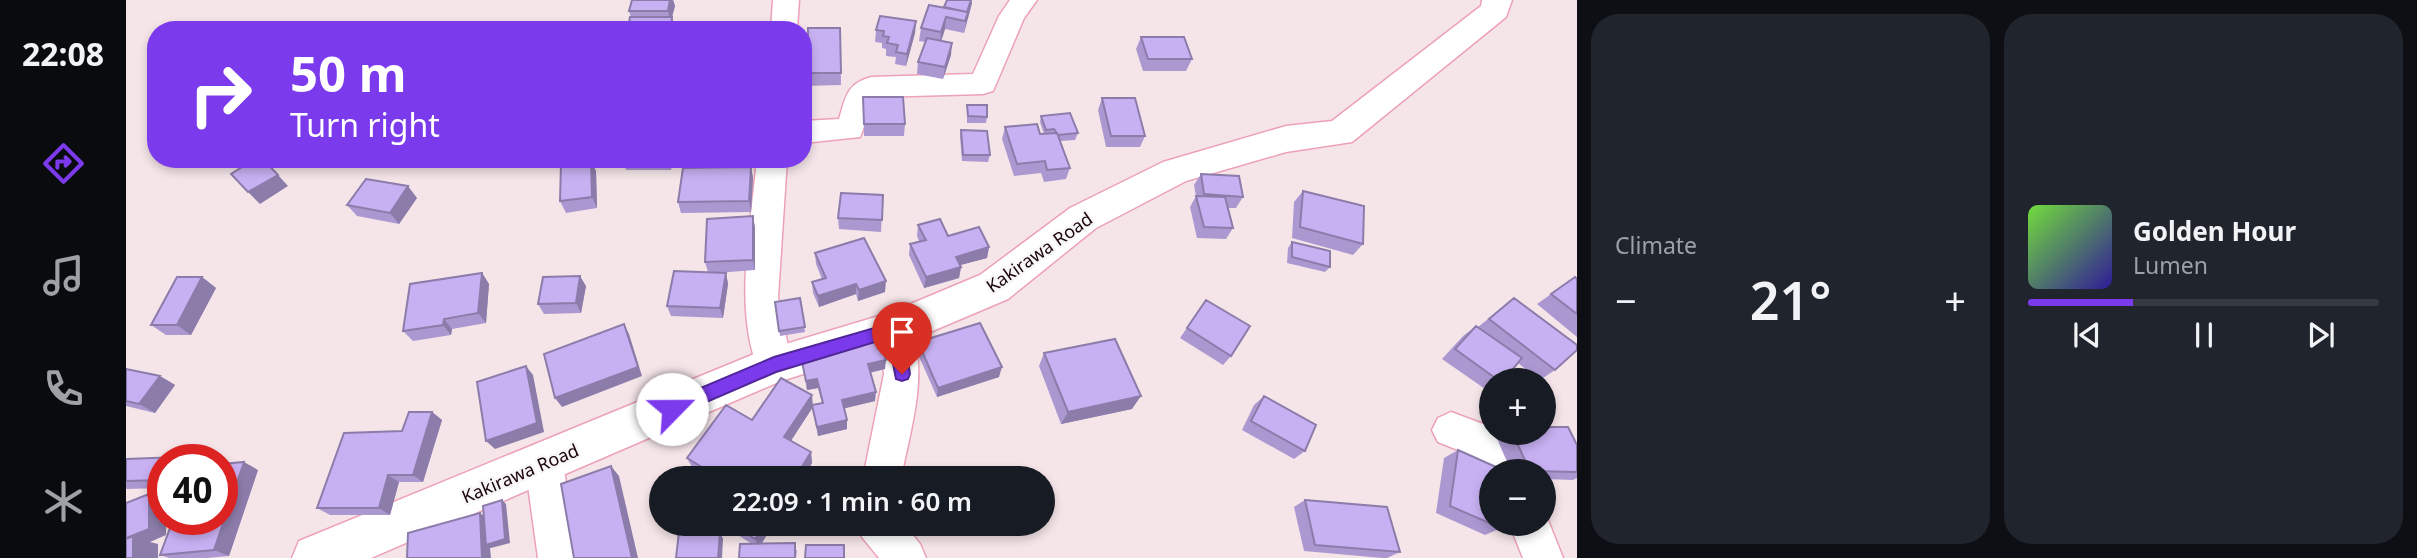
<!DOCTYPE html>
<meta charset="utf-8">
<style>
body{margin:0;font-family:"Noto Sans",sans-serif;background:#20242c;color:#f1f3f6;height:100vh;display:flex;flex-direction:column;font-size:26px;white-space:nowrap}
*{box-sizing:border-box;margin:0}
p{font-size:23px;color:#9ea1a6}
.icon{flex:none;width:38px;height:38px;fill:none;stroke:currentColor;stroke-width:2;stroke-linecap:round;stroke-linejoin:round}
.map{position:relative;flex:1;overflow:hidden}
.details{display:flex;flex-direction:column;gap:14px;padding:14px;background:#0d0f14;width:840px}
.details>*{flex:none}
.banner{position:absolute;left:21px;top:21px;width:665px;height:147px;border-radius:28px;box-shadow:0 4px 10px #0003;background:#7c3aed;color:#fff;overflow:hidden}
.fabs{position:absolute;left:1353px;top:368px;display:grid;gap:14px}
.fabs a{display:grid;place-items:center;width:77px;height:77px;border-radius:50%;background:#171b24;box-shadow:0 4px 10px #0003;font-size:35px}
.speed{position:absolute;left:21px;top:444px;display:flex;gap:14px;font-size:35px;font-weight:700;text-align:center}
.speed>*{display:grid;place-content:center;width:91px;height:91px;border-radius:50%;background:#171b24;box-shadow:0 4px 10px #0003;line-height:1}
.speed .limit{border:10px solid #d22;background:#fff;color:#111}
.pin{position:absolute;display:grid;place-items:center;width:60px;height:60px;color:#fff;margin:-72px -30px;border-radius:50% 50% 50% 0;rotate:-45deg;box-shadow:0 0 7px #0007}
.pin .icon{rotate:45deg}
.me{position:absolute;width:77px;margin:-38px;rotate:67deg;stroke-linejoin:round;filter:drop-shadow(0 0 5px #0008)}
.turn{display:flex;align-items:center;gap:24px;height:147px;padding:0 28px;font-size:32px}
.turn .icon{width:91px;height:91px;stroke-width:2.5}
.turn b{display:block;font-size:49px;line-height:60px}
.big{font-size:52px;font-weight:600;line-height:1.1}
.details .tile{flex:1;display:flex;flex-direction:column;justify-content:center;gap:10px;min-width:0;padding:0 24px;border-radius:28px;background:#20242c}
.song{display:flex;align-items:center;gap:21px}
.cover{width:84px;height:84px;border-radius:10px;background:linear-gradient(135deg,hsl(100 70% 55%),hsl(250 70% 35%))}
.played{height:7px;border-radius:4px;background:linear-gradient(90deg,#7c3aed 30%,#363941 30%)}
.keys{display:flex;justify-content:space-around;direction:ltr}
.heat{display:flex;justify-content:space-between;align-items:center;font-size:38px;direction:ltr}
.details .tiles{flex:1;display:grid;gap:14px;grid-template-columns:repeat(2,1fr)}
.trip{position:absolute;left:523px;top:466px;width:406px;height:70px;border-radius:35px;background:#171b24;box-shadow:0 4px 10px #0003;font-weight:600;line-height:70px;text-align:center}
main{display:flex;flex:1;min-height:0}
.dock{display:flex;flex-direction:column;width:126px;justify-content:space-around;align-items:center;background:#090b0e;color:#9ea1a6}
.dock .icon{width:49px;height:49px}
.dock .active{color:#7c3aed}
.dock b{font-size:32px;color:#f1f3f6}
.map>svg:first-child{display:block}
</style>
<main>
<nav class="dock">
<b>22:08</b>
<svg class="icon active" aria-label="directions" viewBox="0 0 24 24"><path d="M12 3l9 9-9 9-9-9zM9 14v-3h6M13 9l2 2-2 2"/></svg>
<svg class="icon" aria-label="music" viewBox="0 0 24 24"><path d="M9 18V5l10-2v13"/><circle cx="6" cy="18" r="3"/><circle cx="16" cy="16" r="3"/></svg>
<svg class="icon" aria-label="phone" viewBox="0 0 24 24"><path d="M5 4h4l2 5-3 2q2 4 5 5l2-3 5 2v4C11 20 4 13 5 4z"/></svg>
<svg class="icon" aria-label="climate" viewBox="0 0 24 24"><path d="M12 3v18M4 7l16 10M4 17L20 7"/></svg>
</nav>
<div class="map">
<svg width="1451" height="558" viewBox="0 0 1451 558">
<rect width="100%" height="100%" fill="#f5e5e9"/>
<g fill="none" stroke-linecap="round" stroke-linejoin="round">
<defs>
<path id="minor" d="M647,0H673L671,30H645Z
M884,0H911L898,18L867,91L857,94L750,97L734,137L677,143V121L713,119C720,97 720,84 745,77L847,74L873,16Z
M631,159H661L652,297L666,365L661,376L648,381L635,376C606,313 625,227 631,159Z
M769,314L781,318C805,368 785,426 775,478H737L758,374L752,329L757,318Z
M1325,412L1365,427V432H1375L1394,458L1399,471H1365V482L1347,456L1312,442L1306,430L1312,418Z
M418,446L432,451L437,464L452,558H412L399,464L404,451Z
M1418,510L1437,558H1397L1383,523H1418Z
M730,523H777L794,544L800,558H753L736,537Z"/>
<path id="tertiary" d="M1356,0H1386L1380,17L1226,142L1160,152L1060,181L970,228L882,299L783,341L655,381L245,558H166L173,541L633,352L763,313L854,275L944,208L1037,162L1160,126L1206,121L1355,6Z"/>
</defs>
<use href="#minor" stroke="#eda1b7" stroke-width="3"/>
<use href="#tertiary" stroke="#eda1b7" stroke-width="3"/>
<use href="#minor" fill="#fff" fill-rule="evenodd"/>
<use href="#tertiary" fill="#fff" fill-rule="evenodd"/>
</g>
<path fill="#ac98d1" d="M506,0H547L549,6L546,17H505L503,11Z
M846,3L838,33L819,29L815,41L825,55L817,79L791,74L792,62L799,42L793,41L795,28L818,7Z
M790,21L789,33L780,66L769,64L770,57L760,56V49L756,48V43L749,42L750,30Z
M714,28L715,85L677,86V50H682Z
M1015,37L1066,59L1060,71H1017L1010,49Z
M737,97L779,124L778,136H738Z
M976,98L1019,136L1014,147H980L972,110Z
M841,105L861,117L860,123H841Z
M915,116L952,133L949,140L934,141L944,168L940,179L918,182L915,173L888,176L876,139L879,127L914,134H918L914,122Z
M835,130L864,155L862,162L836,161L834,136Z
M496,159H546L545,170H500Z
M625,167L627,178L625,212L555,213L552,202Z
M470,171L471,208L440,213L434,201Z
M1075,174L1117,197L1110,208H1102L1107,228L1100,239L1071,238L1064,207L1070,196L1068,185Z
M1177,191L1237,244L1227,255L1166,238L1168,202Z
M757,195L755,232L713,229L712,218Z
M291,198L273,224L231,216L221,205Z
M627,216L629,228V270L590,273H600L602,284L597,318L545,316L541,306L582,272L579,262Z
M792,225L822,236L863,247L861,258L834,265L835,267L833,278L798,288L783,255L784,244L793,241L791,236Z
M1166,242L1204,267L1199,272L1161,263L1162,248Z
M689,253L759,292L732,301L730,294L693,307L687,293L686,282L696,279L690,264Z
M356,273L363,284L360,323L326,329L325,335L287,341L277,331Z
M76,277L90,288L65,335H40L25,325Z
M1449,277L1451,279V337L1411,304Z
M460,286L455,313L418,314L412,304Z
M674,298L679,332L654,336L649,302Z
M1388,298L1429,370L1414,380L1392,363L1378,380H1365V389L1362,391L1316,359L1337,336L1350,326L1352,327Z
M1080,300L1105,356L1097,365L1054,338Z
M792,342L873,377L811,397L791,352Z
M918,353L1006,409L935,424L913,366Z
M675,357L759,369L744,373L749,401L718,408L721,420V429L692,436L686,408L665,441L685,452L686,463L677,478H573L575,474L567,469L561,458L626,420L696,403L692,388L681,390Z
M0,369L34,376L49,385L29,413L0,406Z
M1138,396L1179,451L1168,459L1116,430L1128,405Z
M306,412L316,420L297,482H273L264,515H204L191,508Z
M1372,432H1418L1451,445V478L1447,480L1418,479V471H1385L1369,434Z
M1332,450L1375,528L1359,535L1310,513L1318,458Z
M52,457L58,460H37V488L0,489V459Z
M132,470L103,556L81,558H43L34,555Z
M1179,500L1274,552L1261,558H1256L1178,551L1168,507Z
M593,523H648L635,544L671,550L670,558H613L626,544Z"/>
<path fill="#8c7caa" d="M544,0H547L549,6L546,17L549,30H545V23L542,11Z
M845,0L846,3L838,33L841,16L839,23L840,16Z
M820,17L819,29L814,45L815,32Z
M790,21L789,33L780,66L781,54Z
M826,43L825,55L817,79L819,67Z
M541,159H546L545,170Z
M465,160L470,171L471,208L466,197Z
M625,167L627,178L625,212L623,201Z
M152,175L162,186L134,204L122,192Z
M282,186L291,198L273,224L264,213Z
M627,216L629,228V270L627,260Z
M863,247L861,258L827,267L830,257Z
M835,267L833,278L798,288L800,277Z
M356,273L363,284L360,323L352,313Z
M600,273L602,284L597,318L594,308Z
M454,276L460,286L455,313L450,303Z
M76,277L90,288L65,335L51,325Z
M760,281L759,292L732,301L733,290Z
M730,284V294L693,307L692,296Z
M318,319L326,329L325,335L317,325Z
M498,324L503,334L516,376L436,407L429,398Z
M760,360L759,369L741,373L742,364Z
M400,366L407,375L418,432L369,449L360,441Z
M876,367L873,377L811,397L812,388Z
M34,376L49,385L29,413L13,404Z
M691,379L692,388L681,390L680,381Z
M750,392L749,401L716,409V400Z
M686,395L687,407L660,448L658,437Z
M1015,396L1006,409L935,424L942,412Z
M306,412L316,420L297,482L287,475Z
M721,420V429L692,436L691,427Z
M685,452L686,463L677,478H669Z
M118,462L132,470L103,556L88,550Z
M485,466L493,476L512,558H506Z
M262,475L273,482L264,515L253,508Z
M23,494L37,500V520H40V535L24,542L32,544V558H7L0,551Z
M376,500L380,504L384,543L365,548H364L365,558H356L354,513L363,520Z
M640,523H648L633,548L629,539Z
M594,532L597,539L596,558H592Z"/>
<path fill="#c8b1f3" stroke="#8c7caa" stroke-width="2" d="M506,0H544L542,11H503Z
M821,0H845L841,12L818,7Z
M803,5L842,12L839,21L820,17L815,32L795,28Z
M754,16L790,21L781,54L770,52L772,45L761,43L763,37L757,36L758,31L750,30Z
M504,17H546L545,30H502Z
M682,28H714L715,73H677V50H682Z
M1015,37H1058L1066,59H1022Z
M801,38L826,43L819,67L792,62Z
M737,97H777L779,124H738Z
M976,98H1009L1019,136H985Z
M841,105H861V117L842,116Z
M944,113L952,133L932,135L928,129L920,130L915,116Z
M911,124L914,134L931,133L944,168L921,170L919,161L891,164L879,127Z
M835,130L861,131L864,155H837Z
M129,159H137L152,175L122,192L105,174Z
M465,160L466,197L434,201L435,164Z
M625,167L623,201L552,202L557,168Z
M1075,174L1113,176L1117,197L1078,194Z
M240,179L282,186L264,213L221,205Z
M1177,191L1238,206L1237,244L1174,227Z
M715,193L757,195L756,220L712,218Z
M1070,196L1099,197L1107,228L1078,227Z
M627,216V260L579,262L581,219Z
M814,219L822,236L853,227L863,247L830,257L835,267L800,277L784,244L800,240L792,225Z
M738,238L760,281L733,290L730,284L692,296L686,282L700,278L689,253Z
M1166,242L1204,251V267L1166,257Z
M548,271L600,273L594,308L541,306Z
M356,273L352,313L318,319L317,325L277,331L284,284Z
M454,276L450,303L412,304L417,277Z
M51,277H76L51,325H25Z
M1449,277L1451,279V314L1425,294Z
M674,298L679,327L653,331L649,302Z
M1388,298L1451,345V350L1429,370L1363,319Z
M1080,300L1124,326L1105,356L1061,328Z
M854,323L876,367L812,388L792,342Z
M498,324L512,367L429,398L418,354Z
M1350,326L1396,358L1378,380H1372L1329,349Z
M754,339L760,360L742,364L750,392L716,400L721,420L691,427L686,405L697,403L691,379L680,381L675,357Z
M989,339L1015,396L942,412L918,353Z
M400,366L411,423L360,441L351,382Z
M0,369L34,376L13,404L0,401Z
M655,378L686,395L658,437L685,452L669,478H572L579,469L561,458L600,405L626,420Z
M1138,396L1190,425L1179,451L1125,421Z
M283,412H306L287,475H262L253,508H191L218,433L276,431Z
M1418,427H1442L1451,445V472L1404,471L1386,432H1418Z
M1332,450L1379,471H1365V523H1375V528L1324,506Z
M52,457L51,460H37V480L0,481V459Z
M118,462L88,550L34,555L47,520H96V464Z
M485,466L506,558H448L435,484Z
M23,494V529L0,538V503Z
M376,500L379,539L360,545L357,506Z
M1179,500L1261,507L1274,552L1189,545Z
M354,513L356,558H281L282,533Z
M604,523H640L629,539Z
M553,532H594L592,558H550Z
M7,536V558H0V539Z
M669,543V558H613L614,544Z
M680,545H718V558H679Z"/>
<path fill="#7c3aed" stroke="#51269a" stroke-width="2" d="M769,322L775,324L777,329L784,374L782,379L776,381L770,379L762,338L650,372L546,417L539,414L537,409L539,403L648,357Z"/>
<g text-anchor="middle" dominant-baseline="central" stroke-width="5" stroke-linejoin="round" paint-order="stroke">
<g font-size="18" fill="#1c040c" stroke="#f7f7f7">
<text transform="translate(913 252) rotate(-35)">Kakirawa Road</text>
<text transform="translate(394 473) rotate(-23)">Kakirawa Road</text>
</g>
</g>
</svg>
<div class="fabs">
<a>+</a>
<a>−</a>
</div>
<div class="speed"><div class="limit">40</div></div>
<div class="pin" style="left:776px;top:374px;background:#d93025"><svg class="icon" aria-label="arrive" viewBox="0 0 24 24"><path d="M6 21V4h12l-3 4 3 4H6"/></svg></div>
<svg class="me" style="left:546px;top:409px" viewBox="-20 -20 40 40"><circle r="19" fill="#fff"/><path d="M0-13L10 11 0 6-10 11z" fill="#7c3aed"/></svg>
<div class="trip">22:09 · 1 min · 60 m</div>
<div class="banner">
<div class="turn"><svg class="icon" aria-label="right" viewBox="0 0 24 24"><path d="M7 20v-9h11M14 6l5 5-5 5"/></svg><div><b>50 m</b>Turn right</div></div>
</div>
</div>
<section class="details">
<div class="tiles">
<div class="tile"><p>Climate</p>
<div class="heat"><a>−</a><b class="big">21°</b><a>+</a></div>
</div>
<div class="tile">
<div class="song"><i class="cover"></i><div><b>Golden Hour</b><p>Lumen</p></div></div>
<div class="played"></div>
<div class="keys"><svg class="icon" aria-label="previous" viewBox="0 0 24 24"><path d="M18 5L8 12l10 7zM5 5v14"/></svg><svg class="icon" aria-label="pause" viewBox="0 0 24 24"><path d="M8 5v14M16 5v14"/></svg><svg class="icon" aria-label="next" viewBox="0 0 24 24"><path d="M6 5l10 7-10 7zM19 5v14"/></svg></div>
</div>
</div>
</section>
</main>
